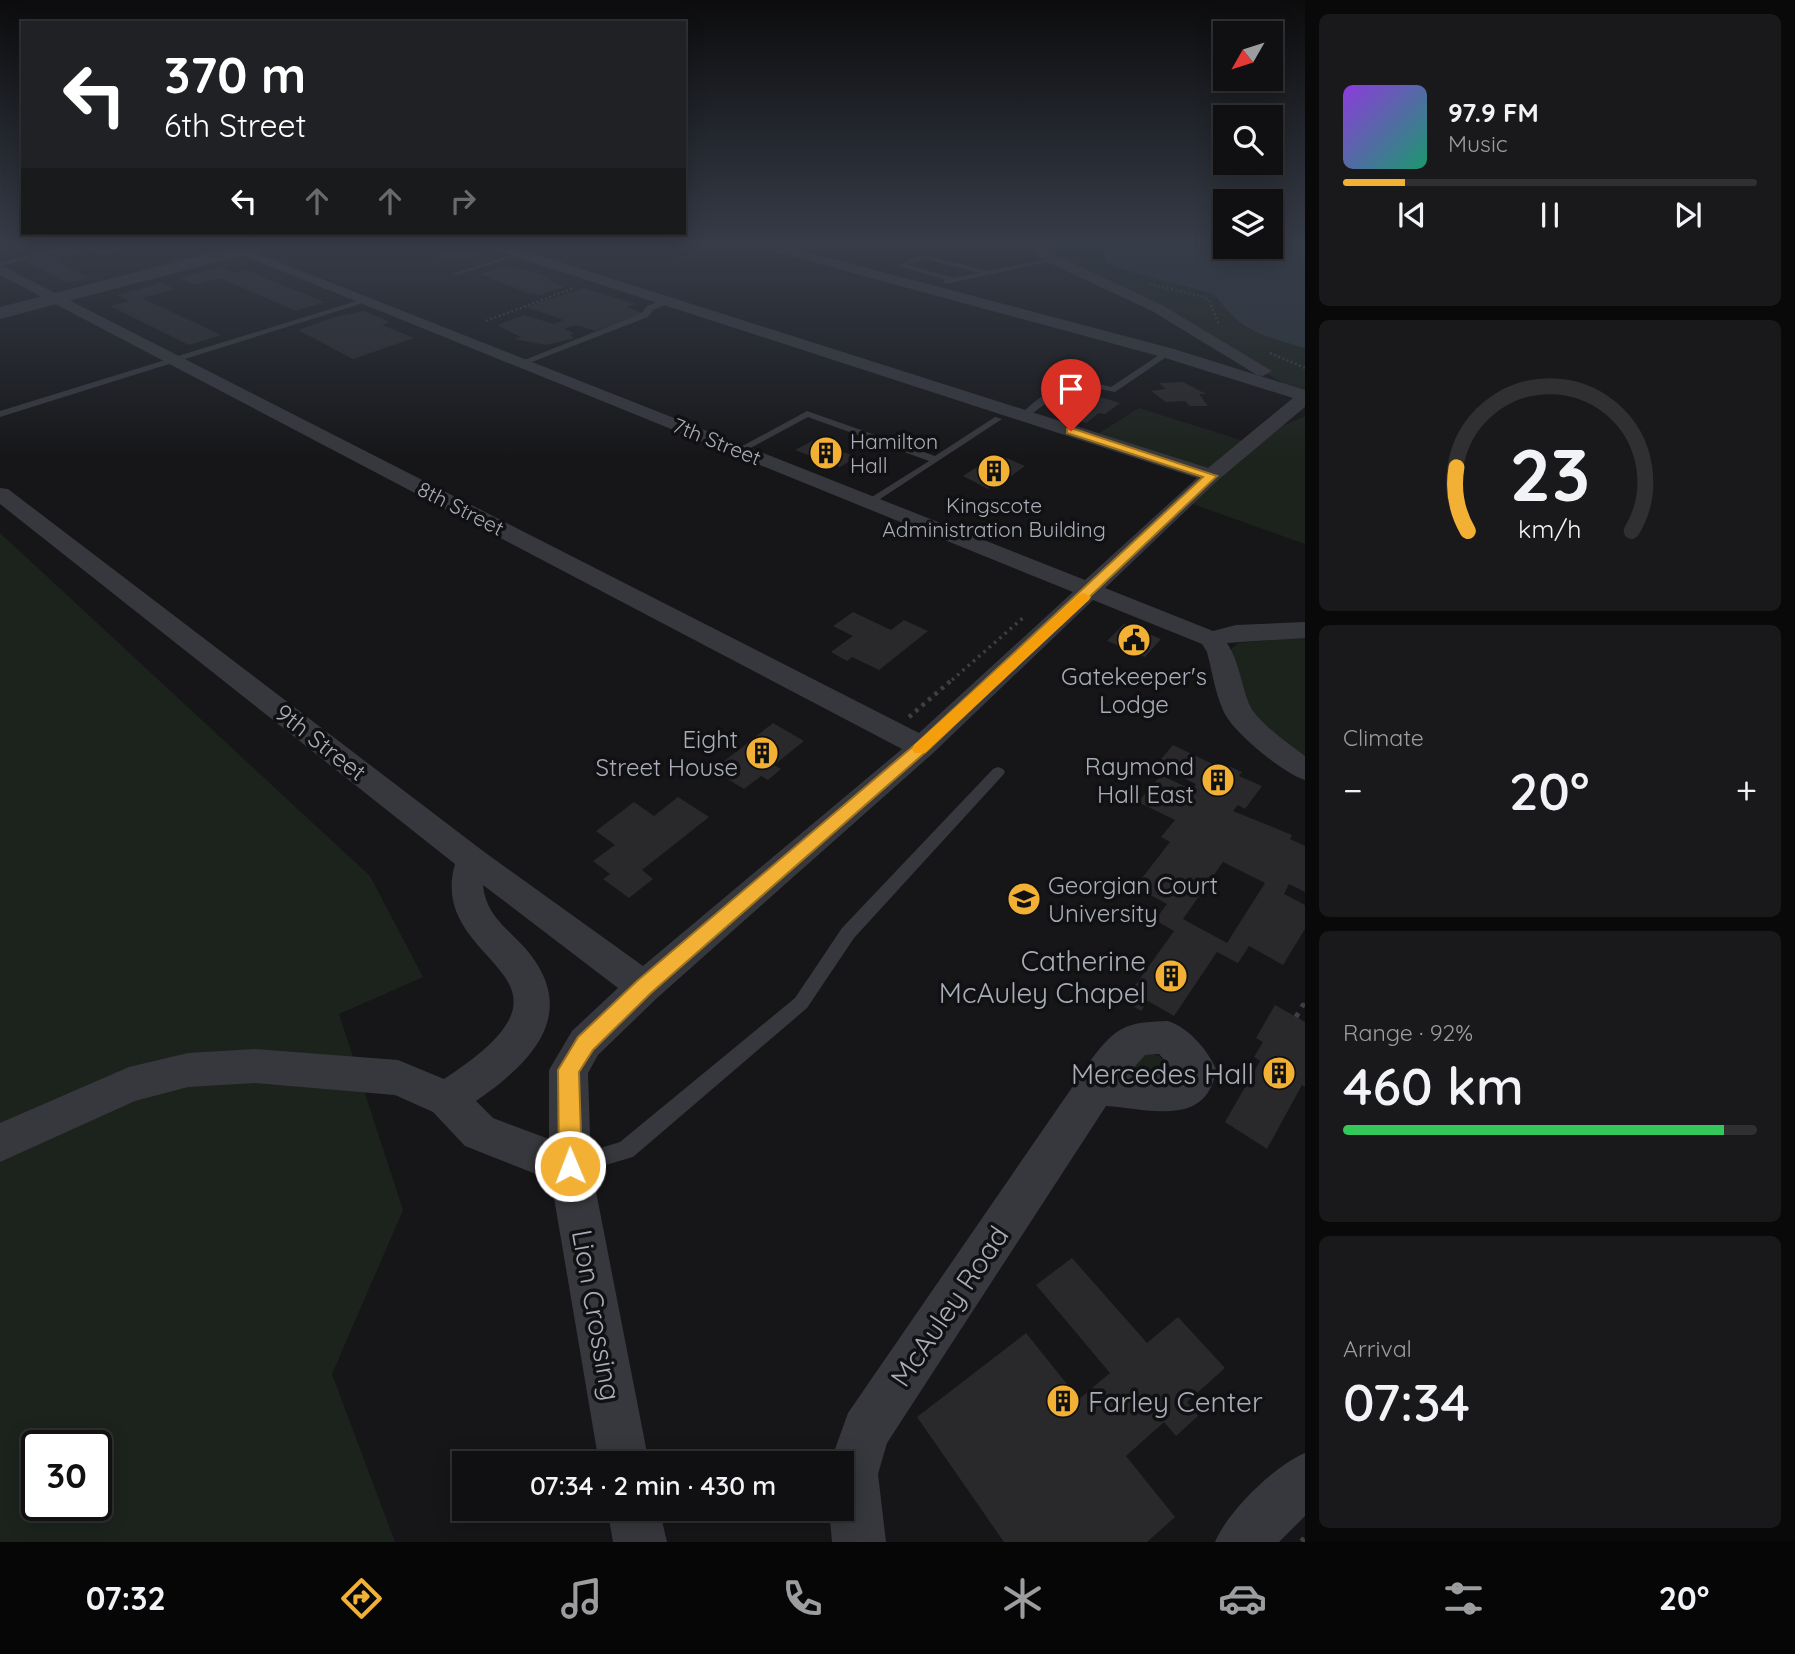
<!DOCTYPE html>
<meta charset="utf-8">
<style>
body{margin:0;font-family:Quicksand,sans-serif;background:#19191b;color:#f1f3f6;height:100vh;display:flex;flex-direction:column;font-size:26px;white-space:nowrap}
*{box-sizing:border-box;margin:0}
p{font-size:23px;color:#9c9d9f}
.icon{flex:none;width:38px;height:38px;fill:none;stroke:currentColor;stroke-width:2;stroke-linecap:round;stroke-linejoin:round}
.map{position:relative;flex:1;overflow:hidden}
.sheet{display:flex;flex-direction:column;gap:14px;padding:14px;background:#09090a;width:490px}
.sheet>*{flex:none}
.top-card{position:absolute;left:21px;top:21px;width:665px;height:214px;border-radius:0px;box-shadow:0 4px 18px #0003,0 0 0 2px #303032;background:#202124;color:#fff;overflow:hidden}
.needle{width:46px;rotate:231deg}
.tools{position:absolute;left:1213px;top:21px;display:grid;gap:14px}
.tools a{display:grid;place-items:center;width:70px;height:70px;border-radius:0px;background:#101012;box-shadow:0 4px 18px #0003,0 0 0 2px #303032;font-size:35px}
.speed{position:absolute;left:21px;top:1430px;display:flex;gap:14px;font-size:35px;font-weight:700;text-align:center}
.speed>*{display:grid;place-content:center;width:91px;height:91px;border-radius:50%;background:#101012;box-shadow:0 4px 18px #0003,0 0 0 2px #303032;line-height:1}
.speed .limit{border:4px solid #111;border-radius:10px;background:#fff;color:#111}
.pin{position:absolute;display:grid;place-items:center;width:60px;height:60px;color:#fff;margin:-72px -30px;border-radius:50% 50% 50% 0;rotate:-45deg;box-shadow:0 0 7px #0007}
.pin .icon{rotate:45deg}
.me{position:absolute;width:77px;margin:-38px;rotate:359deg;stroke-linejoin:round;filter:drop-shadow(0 0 5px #0008)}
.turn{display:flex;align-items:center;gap:24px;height:147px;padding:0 28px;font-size:32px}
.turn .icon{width:91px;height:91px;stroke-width:2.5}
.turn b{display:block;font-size:49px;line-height:60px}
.lanes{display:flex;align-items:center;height:66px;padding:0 28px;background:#0003;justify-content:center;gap:35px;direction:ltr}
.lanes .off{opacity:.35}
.big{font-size:52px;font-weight:600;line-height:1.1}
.sheet .tile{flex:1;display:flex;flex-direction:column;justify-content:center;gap:10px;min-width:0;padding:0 24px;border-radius:10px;background:#19191b}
.sheet .dial{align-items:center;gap:0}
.dial svg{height:182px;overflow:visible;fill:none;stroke:#303032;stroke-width:7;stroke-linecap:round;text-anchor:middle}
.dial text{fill:#f1f3f6;stroke:none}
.song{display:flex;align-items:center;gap:21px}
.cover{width:84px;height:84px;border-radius:10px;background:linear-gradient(135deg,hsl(270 70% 55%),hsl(160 70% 35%))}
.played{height:7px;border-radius:4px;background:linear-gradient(90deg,#f2b134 15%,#303032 15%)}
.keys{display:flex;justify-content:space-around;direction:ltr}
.heat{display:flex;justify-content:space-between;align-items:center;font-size:38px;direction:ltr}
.charge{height:10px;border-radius:5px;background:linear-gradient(90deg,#34c759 92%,#303032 0)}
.trip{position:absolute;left:452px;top:1451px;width:402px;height:70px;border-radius:0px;background:#101012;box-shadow:0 4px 18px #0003,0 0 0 2px #303032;font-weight:600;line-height:70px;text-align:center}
.dock{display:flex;height:112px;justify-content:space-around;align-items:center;background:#060607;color:#9c9d9f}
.dock .icon{width:49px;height:49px}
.dock .selected{color:#f2b134}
.dock b{font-size:32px;color:#f1f3f6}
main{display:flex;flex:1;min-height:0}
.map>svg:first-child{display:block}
</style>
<main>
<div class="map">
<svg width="1305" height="1542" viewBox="0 0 1305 1542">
<rect width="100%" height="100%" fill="#161618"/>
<path fill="#1c231d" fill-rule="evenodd" d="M1036,244H1225V247H1270L1271,244H1305V396L1164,312L1038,250Z
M1139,408L1247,442L1305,416V544L1190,503L1222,473L1096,435Z
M0,533L370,876L423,977L339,1014L403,1210L332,1374L395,1542H0ZM37,1446H96V1505H37Z
M1305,637V760L1247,711L1230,650L1238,643Z
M1143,1052C1160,1053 1166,1060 1173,1075L1140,1080L1128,1070Z"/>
<path fill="#2c353c" d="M1102,244H1225V247H1270L1271,244H1305V348C1263,336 1241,332 1215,295C1179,283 1142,277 1106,263Z"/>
<path fill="#29292c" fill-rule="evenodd" d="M77,248L86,252L54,260L89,278L68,283L25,261Z
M476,249L475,252H483L482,256H475L474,260L439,259L441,251Z
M220,267L234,273L246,270L324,302L296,311L220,278L194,285L179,278Z
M504,267L531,271L551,278L547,279L565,287L540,295L527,293L480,274Z
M161,283L175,289L142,298L221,335L189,345L110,306L129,301L117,295Z
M584,288L636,304L627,307L643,313L595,331L576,325L564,329L574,333L570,335L574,338L546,345L514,339L521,337L497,325L524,315L554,324L564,320L526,307Z
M364,311L390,322L382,325L414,338L353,359L298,330L335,317Z
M1183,382L1206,394H1199L1208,406H1190L1185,401L1166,402L1151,391L1166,389L1159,383Z
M1090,394L1120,403L1105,414L1099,413L1086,423L1060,415Z
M812,441L857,457L840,467L795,450Z
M997,454L1025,466L997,486L993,485L988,489L963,476Z
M853,612L891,630L904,620L928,631L879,670L852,657L847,661L831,652L853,636L833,626Z
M1124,624L1145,629L1149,634L1161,639L1145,657L1107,641Z
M773,723L804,741L774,765L781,769L768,780L761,776L744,789L713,770Z
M1173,745L1221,768L1224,764L1242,772L1239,776L1262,786L1245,809L1238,805L1233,811L1292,835L1290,839L1305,846V892L1289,884L1284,894L1305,905V929L1283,965L1249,946L1238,963L1217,952L1174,1016L1148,1001L1141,1011L1124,1001L1174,931L1155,920L1167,904L1135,887L1170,842L1161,837L1175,820L1138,802L1161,775L1192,790L1196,784L1156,765ZM1223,862L1265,883L1227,943L1183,919Z
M678,797L709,817L642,870L653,879L629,898L603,879L610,874L593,861L615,845L596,831L634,802L654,816Z
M1275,1005L1305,1022V1087L1302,1085L1267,1149L1225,1122L1260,1061L1254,1057L1263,1042L1256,1038Z
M1072,1258L1147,1343L1178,1317L1225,1368L1187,1402L1198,1416L1176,1436L1164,1422L1126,1456L1175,1517L1147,1542H1004L917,1417L1026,1333L1079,1399L1110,1373L1036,1285Z"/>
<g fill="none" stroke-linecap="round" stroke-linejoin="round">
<path stroke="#3d3f44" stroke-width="2.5" stroke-dasharray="2 2.5" stroke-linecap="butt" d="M1149,284L1205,297L1210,302L1219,325
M486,321L574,288
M1270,353L1305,368"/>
<path stroke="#3d3f44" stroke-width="3.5" stroke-dasharray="2.5 4.5" stroke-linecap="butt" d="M952,680L1024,617"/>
<path stroke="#3d3f44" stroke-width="4.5" stroke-dasharray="3.5 5" stroke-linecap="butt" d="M909,717L954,678"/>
<path stroke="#3d3f44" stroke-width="5" stroke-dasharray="4.5 7" stroke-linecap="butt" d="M1296,1017L1303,1005L1305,1006"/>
<path stroke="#3d3f44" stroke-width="7" stroke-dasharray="5 9" stroke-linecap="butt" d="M1302,1542L1305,1539"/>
<path fill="#37383d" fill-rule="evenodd" d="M77,244L102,251L134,244H144L102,255L79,247L0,266V262Z
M546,244H554L457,275L452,274Z
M925,255L988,271L1054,258L1057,260L946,284L943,282L945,280L899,266L912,258ZM925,259L979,273L954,278L908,265Z
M363,299L370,301L0,417V411Z
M667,299L670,303L653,310L648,317L524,365L517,363L642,313L647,306Z
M1165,351L1172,353L1115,392L1089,387L1067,388L1026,418L1019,416C1049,387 1069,376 1111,387Z
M807,411L935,456L995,417L1002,419L871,505L867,504V500L929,461L808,417L743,452L735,450Z
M998,767L1003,769L1005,772L1003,775L854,938L807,1008L633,1157L575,1174L568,1172L565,1165L568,1158L620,1142L795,998L842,928L993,769Z"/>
<path fill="#37383d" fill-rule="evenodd" d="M215,244H233L1085,580L1197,478L485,247L483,244H503L1208,468L1293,398L1162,357L757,247L755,244H776L1174,349L1305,390V407L1218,480L1105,588L1213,631L1236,625L1305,622V638L1227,643C1239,661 1241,684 1249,704C1256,721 1290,745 1305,756V780C1284,774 1231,731 1223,710C1215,692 1212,671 1207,652L1202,644L1093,600L932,754L657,998L598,1055L588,1073L591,1166L649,1463H599L551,1180L465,1146L433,1112L395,1095L255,1083L188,1087L135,1101L0,1162V1123L129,1067L188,1053L255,1049L398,1060L444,1079C609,972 425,968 455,864L0,504V488L8,489L483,851L643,966L902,749L0,275V265L919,733L1073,592ZM483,885L618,988L572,1031L549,1070V1139L493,1118L476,1101C528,1065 579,1017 530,954C512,931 486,918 483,885Z
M1029,244H1043L1053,254L1162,305L1272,371L1263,376L1257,375L1152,311L1043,260L1033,253Z
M1168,1021C1189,1028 1207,1049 1216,1069C1208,1128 1149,1109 1106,1106L887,1443L878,1474L886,1542H832L829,1508H842V1463H830L848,1413L1062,1102C1077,1082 1099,1042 1120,1030C1135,1021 1152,1022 1168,1021ZM1155,1054H1159L1176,1073L1173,1075L1130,1072L1145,1055Z
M1305,1453V1516L1279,1542H1215C1228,1511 1274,1466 1305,1453Z
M607,1508H659L667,1542H613Z"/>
<path fill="#37383d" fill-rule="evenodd" d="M246,244H272L270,248L0,319V307Z"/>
</g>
<linearGradient id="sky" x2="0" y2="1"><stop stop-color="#0c0c0d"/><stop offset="0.53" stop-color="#363c48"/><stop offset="1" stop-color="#363c48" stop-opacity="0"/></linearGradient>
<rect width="1305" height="460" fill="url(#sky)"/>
<path fill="#f2b134" stroke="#9d7322" stroke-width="2" d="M1071,428L1217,476L928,750L651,993L593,1050L579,1072L582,1166L578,1174L570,1177L562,1174L559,1166L558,1070L578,1037L637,981L917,743L1203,477L1067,433V429Z"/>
<path fill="#f59e0b" d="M1084,593L1091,597L1089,600L925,753H914L912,749L914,745L1080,594Z"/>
<defs>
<symbol id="building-disc" viewBox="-11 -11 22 22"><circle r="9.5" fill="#f2b134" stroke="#111113"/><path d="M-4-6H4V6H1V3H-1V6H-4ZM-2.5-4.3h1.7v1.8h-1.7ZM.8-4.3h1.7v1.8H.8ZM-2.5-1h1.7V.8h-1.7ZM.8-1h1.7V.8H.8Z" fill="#111"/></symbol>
<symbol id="civic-disc" viewBox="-11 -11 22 22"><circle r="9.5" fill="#f2b134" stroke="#111113"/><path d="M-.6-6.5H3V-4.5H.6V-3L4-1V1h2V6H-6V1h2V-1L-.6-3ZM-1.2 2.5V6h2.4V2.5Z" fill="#111"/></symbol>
<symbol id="university-disc" viewBox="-11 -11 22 22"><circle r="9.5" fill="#f2b134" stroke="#111113"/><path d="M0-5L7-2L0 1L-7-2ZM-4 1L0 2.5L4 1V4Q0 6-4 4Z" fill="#111"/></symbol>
</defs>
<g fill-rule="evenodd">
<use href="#building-disc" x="807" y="434" width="38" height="38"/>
<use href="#building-disc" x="975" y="452" width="38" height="38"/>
<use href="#civic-disc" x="1115" y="621" width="38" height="38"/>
<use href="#building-disc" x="743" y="734" width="38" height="38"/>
<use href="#building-disc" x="1199" y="761" width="38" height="38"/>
<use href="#university-disc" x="1005" y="880" width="38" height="38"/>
<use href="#building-disc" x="1152" y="957" width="38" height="38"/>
<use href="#building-disc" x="1260" y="1054" width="38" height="38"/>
<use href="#building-disc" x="1044" y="1382" width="38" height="38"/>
</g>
<g text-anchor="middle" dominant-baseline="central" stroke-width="7" stroke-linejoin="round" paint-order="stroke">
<g font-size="21" fill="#a8adb8" stroke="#111113">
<text transform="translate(717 441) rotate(22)">7th Street</text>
<text transform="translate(461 508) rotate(27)">8th Street</text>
</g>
<g font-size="21" fill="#a8adb8" stroke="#111113" text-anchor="start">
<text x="850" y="441">Hamilton<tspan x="850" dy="24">Hall</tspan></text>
<text x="994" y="505" text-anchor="middle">Kingscote<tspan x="994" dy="24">Administration Building</tspan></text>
</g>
<g font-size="24" fill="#a8adb8" stroke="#111113" text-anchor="end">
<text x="1134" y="676" text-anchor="middle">Gatekeeper's<tspan x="1134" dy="28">Lodge</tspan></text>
<text x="738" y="739">Eight<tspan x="738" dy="28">Street House</tspan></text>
<text x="1194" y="766">Raymond<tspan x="1194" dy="28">Hall East</tspan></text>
<text x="1048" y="885" text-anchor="start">Georgian Court<tspan x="1048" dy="28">University</tspan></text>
</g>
<g font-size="24" fill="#a8adb8" stroke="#111113">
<text transform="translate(321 742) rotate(38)">9th Street</text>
</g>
<g font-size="28" fill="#a8adb8" stroke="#111113" text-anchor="end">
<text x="1146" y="960">Catherine<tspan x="1146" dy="32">McAuley Chapel</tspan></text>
<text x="1254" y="1073">Mercedes Hall</text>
<text x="1088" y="1401" text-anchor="start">Farley Center</text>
</g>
<g font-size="28" fill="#a8adb8" stroke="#111113">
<text transform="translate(949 1306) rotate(-56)">McAuley Road</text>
<text transform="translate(597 1315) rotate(80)">Lion Crossing</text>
</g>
</g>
</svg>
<div class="tools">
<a><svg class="needle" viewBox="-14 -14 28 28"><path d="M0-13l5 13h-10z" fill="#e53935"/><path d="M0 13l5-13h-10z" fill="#9c9d9f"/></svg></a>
<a><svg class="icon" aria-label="search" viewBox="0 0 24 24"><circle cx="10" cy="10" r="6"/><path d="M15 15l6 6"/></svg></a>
<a><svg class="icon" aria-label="layers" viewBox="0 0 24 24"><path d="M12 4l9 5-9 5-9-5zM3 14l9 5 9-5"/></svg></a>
</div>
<div class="speed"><div class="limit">30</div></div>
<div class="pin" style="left:1071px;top:431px;background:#d93025"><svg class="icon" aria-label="arrive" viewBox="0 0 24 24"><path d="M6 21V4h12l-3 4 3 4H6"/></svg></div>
<svg class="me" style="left:570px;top:1166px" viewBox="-20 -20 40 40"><circle r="17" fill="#f2b134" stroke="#fff" stroke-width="3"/><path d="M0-11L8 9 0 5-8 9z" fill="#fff"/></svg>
<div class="trip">07:34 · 2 min · 430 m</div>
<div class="top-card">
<div class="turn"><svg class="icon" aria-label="left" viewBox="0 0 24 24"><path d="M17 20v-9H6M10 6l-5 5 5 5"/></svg><div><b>370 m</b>6th Street</div></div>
<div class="lanes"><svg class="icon" aria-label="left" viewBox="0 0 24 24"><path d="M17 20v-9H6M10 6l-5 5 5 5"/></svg><svg class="icon off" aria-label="ahead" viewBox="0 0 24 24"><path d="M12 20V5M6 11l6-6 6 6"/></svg><svg class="icon off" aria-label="ahead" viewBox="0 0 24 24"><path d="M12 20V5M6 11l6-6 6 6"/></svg><svg class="icon off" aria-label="right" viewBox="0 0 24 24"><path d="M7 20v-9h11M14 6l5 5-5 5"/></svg></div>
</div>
</div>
<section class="sheet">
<div class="tile">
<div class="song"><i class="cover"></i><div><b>97.9 FM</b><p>Music</p></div></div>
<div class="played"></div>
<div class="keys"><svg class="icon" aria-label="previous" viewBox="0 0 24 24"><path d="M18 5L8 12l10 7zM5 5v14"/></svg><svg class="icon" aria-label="pause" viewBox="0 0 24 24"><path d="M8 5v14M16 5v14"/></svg><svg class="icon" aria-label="next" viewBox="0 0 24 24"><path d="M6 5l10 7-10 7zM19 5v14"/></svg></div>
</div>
<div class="tile dial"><svg viewBox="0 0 100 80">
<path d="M14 69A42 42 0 1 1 86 69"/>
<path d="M14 69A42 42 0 0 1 9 41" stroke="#f2b134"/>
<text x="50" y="56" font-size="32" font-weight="700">23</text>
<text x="50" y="72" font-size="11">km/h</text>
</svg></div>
<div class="tile"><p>Climate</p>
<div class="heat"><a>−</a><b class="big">20°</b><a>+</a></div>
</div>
<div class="tile"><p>Range · 92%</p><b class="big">460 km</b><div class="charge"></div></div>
<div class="tile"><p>Arrival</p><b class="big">07:34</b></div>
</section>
</main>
<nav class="dock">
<b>07:32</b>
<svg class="icon selected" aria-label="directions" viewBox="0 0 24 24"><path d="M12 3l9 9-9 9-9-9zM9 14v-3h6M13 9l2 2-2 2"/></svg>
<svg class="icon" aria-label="music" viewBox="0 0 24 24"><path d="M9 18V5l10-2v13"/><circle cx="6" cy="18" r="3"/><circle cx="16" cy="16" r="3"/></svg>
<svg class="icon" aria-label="phone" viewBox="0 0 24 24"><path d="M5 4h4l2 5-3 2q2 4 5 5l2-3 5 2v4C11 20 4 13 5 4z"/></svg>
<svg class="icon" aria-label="climate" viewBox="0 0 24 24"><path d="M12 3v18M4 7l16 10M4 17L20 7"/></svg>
<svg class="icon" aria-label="car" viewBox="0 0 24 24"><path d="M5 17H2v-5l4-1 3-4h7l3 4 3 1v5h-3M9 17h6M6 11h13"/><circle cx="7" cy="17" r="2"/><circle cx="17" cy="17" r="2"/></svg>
<svg class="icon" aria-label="filters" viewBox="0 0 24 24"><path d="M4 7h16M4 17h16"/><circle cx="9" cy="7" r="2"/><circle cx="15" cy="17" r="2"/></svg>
<b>20°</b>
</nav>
